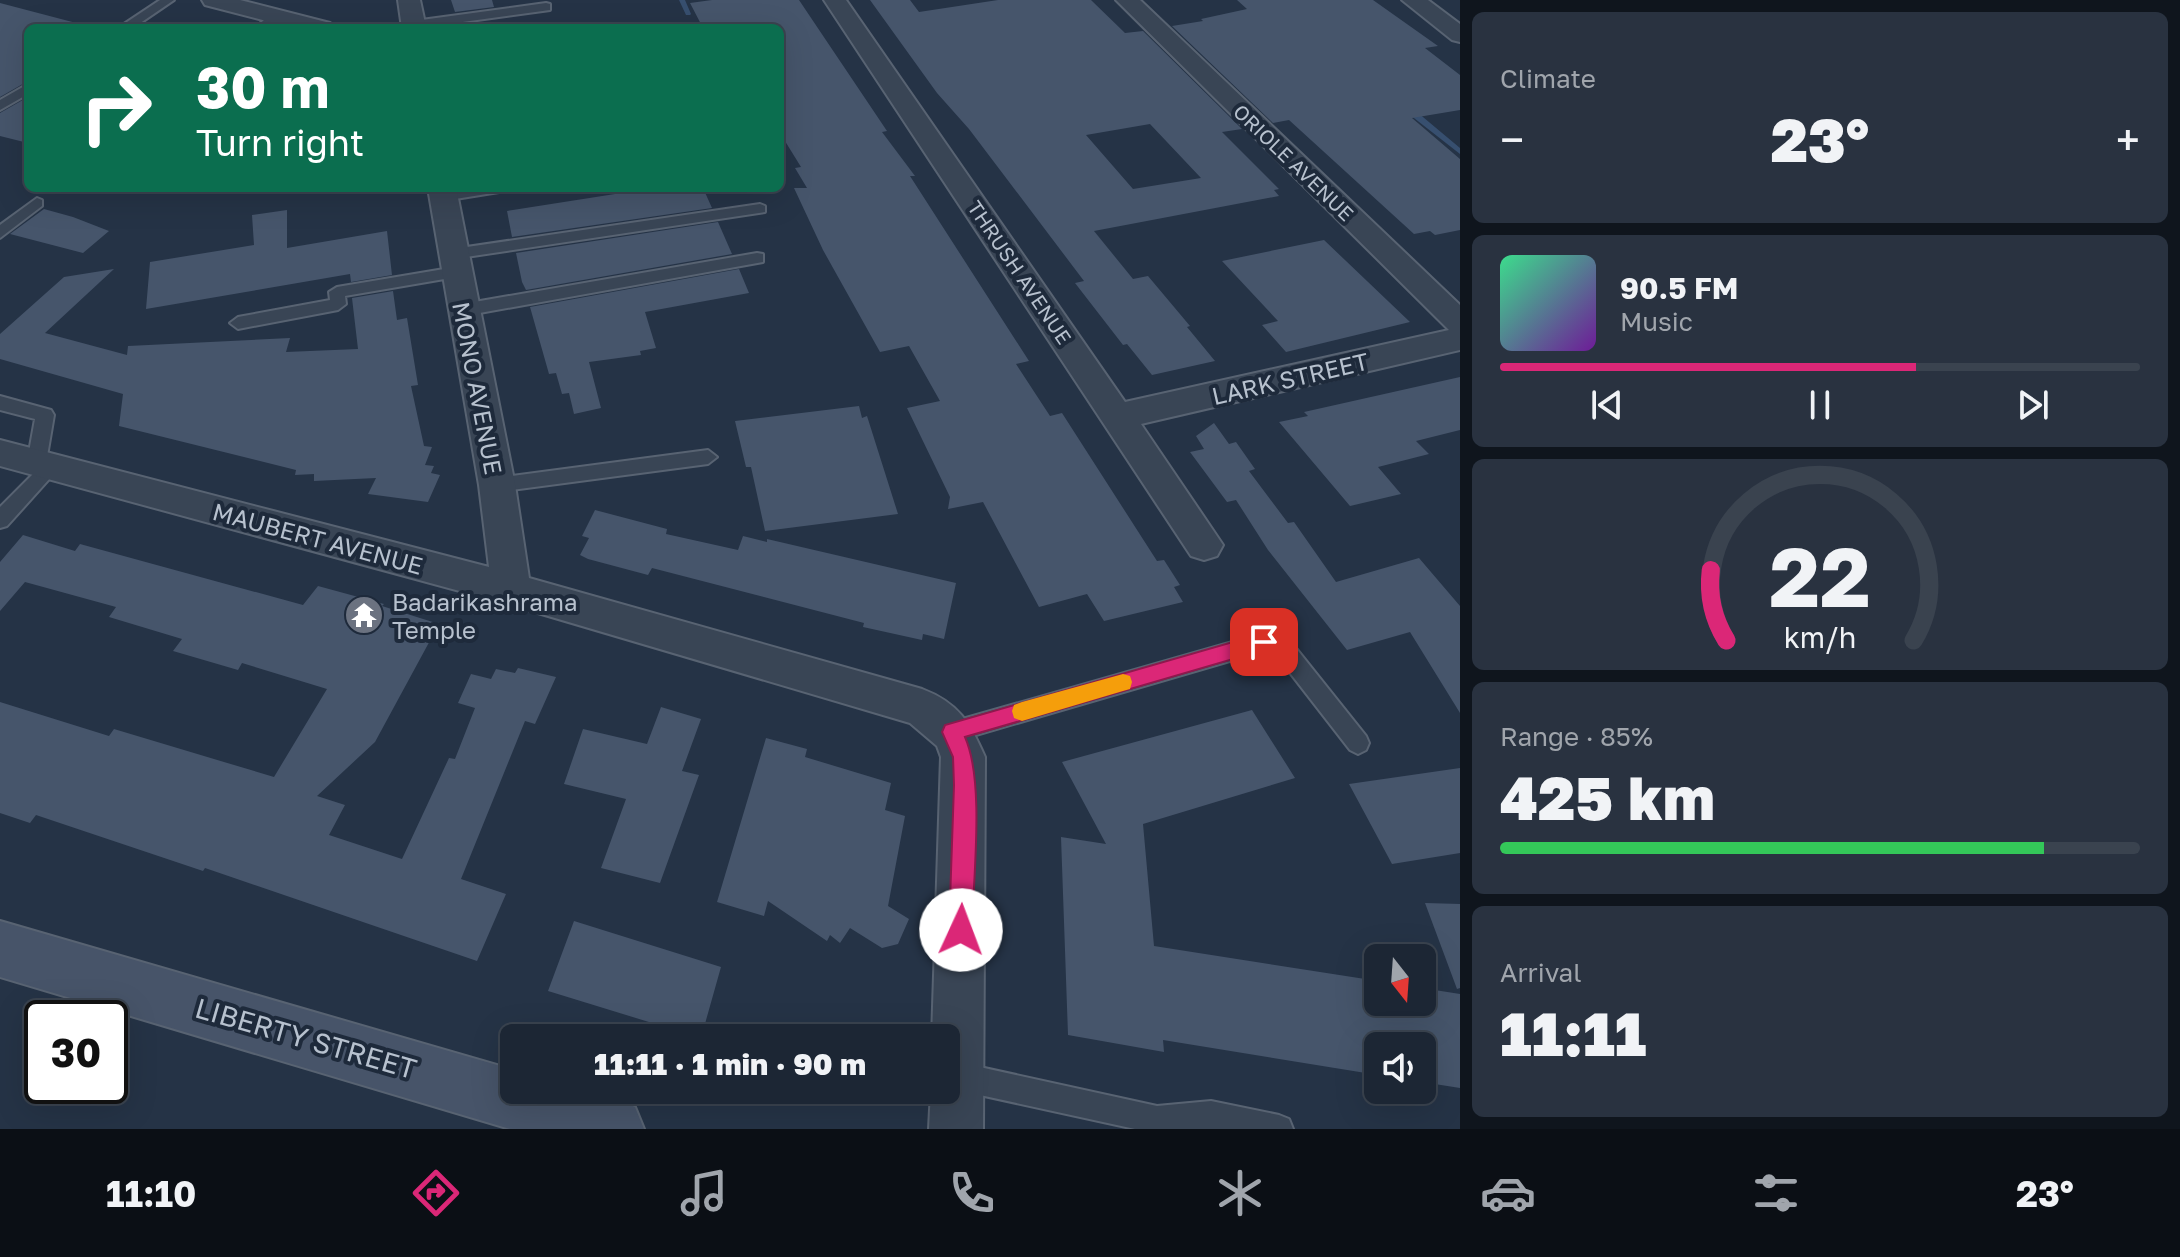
<!DOCTYPE html>
<meta charset="utf-8">
<style>
body{margin:0;font-family:"Golos Text",sans-serif;background:#293240;color:#f1f3f6;height:100vh;display:flex;flex-direction:column;font-size:30px;white-space:nowrap}
*{box-sizing:border-box;margin:0}
p{font-size:26px;color:#a0a5ac}
.icon{flex:none;width:44px;height:44px;fill:none;stroke:currentColor;stroke-width:2;stroke-linecap:round;stroke-linejoin:round}
.map{position:relative;flex:1;overflow:hidden}
.details{display:flex;flex-direction:column;gap:12px;padding:12px;background:#0f151d;width:720px}
.details>*{flex:none}
.hud{position:absolute;left:24px;top:24px;width:760px;height:168px;border-radius:12px;box-shadow:0 8px 32px #0002,0 0 0 2px #3a434f;background:#0b6e4f;color:#fff;overflow:hidden}
.needle{width:52px;rotate:163deg}
.tools{position:absolute;left:1364px;top:944px;display:grid;gap:16px}
.tools a{display:grid;place-items:center;width:72px;height:72px;border-radius:12px;background:#1c2634;box-shadow:0 8px 32px #0002,0 0 0 2px #3a434f;font-size:40px}
.speed{position:absolute;left:24px;top:1000px;display:flex;gap:16px;font-size:40px;font-weight:700;text-align:center}
.speed>*{display:grid;place-content:center;width:104px;height:104px;border-radius:50%;background:#1c2634;box-shadow:0 8px 32px #0002,0 0 0 2px #3a434f;line-height:1}
.speed .limit{border:4px solid #111;border-radius:12px;background:#fff;color:#111}
.pin{position:absolute;display:grid;place-items:center;width:68px;height:68px;color:#fff;margin:-34px;border-radius:16px;box-shadow:0 4px 12px #0006}
.me{position:absolute;width:88px;margin:-44px;rotate:2deg;stroke-linejoin:round;filter:drop-shadow(0 0 6px #0008)}
.turn{display:flex;align-items:center;gap:28px;height:168px;padding:0 40px;font-size:36px}
.turn .icon{width:104px;height:104px;stroke-width:2.5}
.turn b{display:block;font-size:56px;line-height:68px}
.big{font-size:60px;font-weight:800;line-height:1.1}
.details .card{flex:1;display:flex;flex-direction:column;justify-content:center;gap:12px;min-width:0;padding:0 28px;border-radius:12px;background:#293240}
.details .dial{align-items:center;gap:0}
.dial svg{height:208px;overflow:visible;fill:none;stroke:#3a434f;stroke-width:7;stroke-linecap:round;text-anchor:middle}
.dial text{fill:#f1f3f6;stroke:none}
.song{display:flex;align-items:center;gap:24px}
.cover{width:96px;height:96px;border-radius:12px;background:linear-gradient(135deg,hsl(150 70% 55%),hsl(280 70% 35%))}
.played{height:8px;border-radius:4px;background:linear-gradient(90deg,#db2777 65%,#3a434f 65%)}
.keys{display:flex;justify-content:space-around;direction:ltr}
.heat{display:flex;justify-content:space-between;align-items:center;font-size:44px;direction:ltr}
.charge{height:12px;border-radius:6px;background:linear-gradient(90deg,#34c759 85%,#3a434f 0)}
.trip{position:absolute;left:500px;top:1024px;width:460px;height:80px;border-radius:12px;background:#1c2634;box-shadow:0 8px 32px #0002,0 0 0 2px #3a434f;font-weight:800;line-height:80px;text-align:center}
.tab-bar{display:flex;height:128px;justify-content:space-around;align-items:center;background:#0b0f15;color:#a0a5ac}
.tab-bar .icon{width:56px;height:56px}
.tab-bar .current{color:#db2777}
.tab-bar b{font-size:36px;color:#f1f3f6}
main{display:flex;flex:1;min-height:0}
.map>svg:first-child{display:block}
</style>
<main>
<div class="map">
<svg width="1460" height="1129" viewBox="0 0 1460 1129">
<rect width="100%" height="100%" fill="#253346"/>
<g fill="none" stroke-linecap="round" stroke-linejoin="round">
<path fill="#374f6f" fill-rule="evenodd" d="M679,0H685L691,14L690,15H686Z
M1405,107H1411L1460,148V154L1405,111Z"/>
</g>
<path fill="#46556b" fill-rule="evenodd" d="M451,0H492L494,7L455,12Z
M712,0H799L887,131L882,132L915,176H910L1029,361L1016,364L1050,416L1062,413L1157,561L1164,560L1180,585L1174,587L1183,602L1104,621L1087,594L1039,607L983,502L948,509L950,497L907,408L940,401L909,346L880,352L823,250L794,188H807L795,168L801,167L780,133V28H703L690,3Z
M870,0H910L919,12L998,0H1091L1125,33L1143,31L1242,129L1222,132L1279,189L1274,190L1279,196L1094,231L1133,279L1148,276L1190,326L1187,327L1215,361L1152,375L1127,344L1123,345L1075,283L1084,281L969,129L937,93ZM1150,124L1201,178L1133,189L1086,135Z
M1237,0H1373L1438,46L1425,48L1460,75V110L1412,118L1460,159V230L1435,235L1430,231L1414,234L1289,120L1273,123L1172,26L1203,21L1201,19L1247,9Z
M0,3L80,24L74,28H28V81L0,97Z
M28,97V143L0,136V113Z
M613,188H703L712,208L512,237L507,211L615,194Z
M44,209L73,217L109,231L83,253L10,234Z
M287,210V248L387,231L392,275L351,282L350,274L146,309L150,262L254,245L252,215Z
M718,222L732,254L526,290L522,282L516,253Z
M1324,240L1410,322L1286,352L1262,325L1278,321L1222,261Z
M114,269L45,333L127,355L128,346L290,338L286,352L358,349L352,298L393,291L397,320L407,318L418,385L411,386L424,446L432,447L425,465L434,466L431,473L440,475L428,502L368,494L376,478L314,481V474L295,475L296,470L119,426L123,394L0,359V334L64,277Z
M739,269L749,293L645,312L656,348L640,351L641,355L589,362L601,408L574,414L569,393L562,394L556,373L549,374L530,307Z
M1460,377V430L1416,441L1429,454L1378,467L1401,494L1350,506L1279,422L1308,416L1304,412Z
M859,406L862,418L867,416L898,514L765,531L751,467H746L735,421Z
M1214,423L1229,444L1236,442L1255,469L1249,471L1288,523L1294,522L1336,582L1419,558L1460,606V713L1410,632L1347,650L1268,550L1236,500L1227,502L1190,452L1204,449L1196,436Z
M595,510L667,529L666,534L738,550L743,536L767,542V539L956,583L944,639L923,634L922,640L863,627L864,623L652,568L648,575L588,559L580,555L589,538L582,536Z
M23,535L75,551L80,544L303,605L318,586L384,604L382,606L439,624L375,742L317,796L345,805L329,835L402,859L449,758L455,759L475,708L458,703L471,674L491,679L496,669L515,673L518,668L556,677L535,724L525,721L461,879L506,894L477,961L205,868L203,871L36,815L30,823L0,813V702L109,736L114,729L274,777L327,689L242,663L238,670L173,651L182,639L109,617L116,607L25,582L0,611V562Z
M661,707L701,719L682,771L699,775L660,883L601,868L626,799L564,784L583,729L647,744Z
M1252,710L1295,778L1143,824L1154,946L1378,981V1002H1422V988L1460,994V1088L1422,1082V1046H1378V1075L1163,1040L1164,1052L1068,1035L1061,837L1106,844L1062,762Z
M766,738L807,749L805,757L891,783L885,810L905,816L888,906L909,919L898,944L882,948L850,928L840,943L830,935L827,941L768,901L764,916L717,902Z
M1460,768V853L1392,864L1349,784Z
M1425,903L1460,904V988L1457,989Z
M574,921L721,967L701,1038L548,991Z"/>
<g fill="none" stroke-linecap="round" stroke-linejoin="round">
<defs>
<path id="lane" d="M160,0H174L133,28H118Z
M546,3L550,4V10L419,28L408,25L414,21Z
M272,13L282,16L269,28H255Z
M28,84V94L0,110V100Z
M467,188H506L499,192L443,201L436,196L443,191Z
M37,198L42,200V206L0,238V225Z
M760,204L765,206V212L453,259L445,254L453,249Z
M757,253L763,254V262L463,316L455,310L463,304Z
M456,267L462,268V276L345,296L346,304L338,310L238,329L230,323L238,317L330,300L329,292L337,287Z
M0,396L51,410L54,415L46,462H58L60,467L7,526L0,528V507L37,470L29,468L27,463L35,419L0,410Z
M708,450L717,457L708,464L497,492L490,490L488,485L490,480L497,478Z
M1264,633L1291,642L1366,736L1369,743L1366,750L1358,754L1350,750L1277,656L1264,651L952,742L944,739L941,732L944,725L952,722Z
M957,1062L1157,1106L1211,1101L1279,1115L1289,1119L1293,1129H1135L957,1090L946,1082L947,1066Z"/>
<path id="street" d="M202,0H240L330,23L334,28H294L205,5Z
M398,0H420L426,28H402Z
M824,0H846L1125,402L1449,330L1116,0H1140L1460,305V350L1141,424L1223,545L1217,556L1204,560L1191,556Z
M1402,0H1428L1460,24V42L1452,40Z
M428,188H456L515,485L529,578L922,689C959,703 970,723 985,757L983,1129H929L931,1090H946V1038H932L941,757L937,746L910,723L511,605L0,466V440L489,567L479,485Z"/>
<path id="secondary" d="M0,921L514,1070V1090C564,1090 588,1088 635,1107L644,1129H510L0,977Z"/>
</defs>
<use href="#lane" stroke="#586372" stroke-width="4"/>
<use href="#street" stroke="#586372" stroke-width="4"/>
<use href="#secondary" stroke="#586372" stroke-width="4"/>
<use href="#lane" fill="#394555" fill-rule="evenodd"/>
<use href="#street" fill="#394555" fill-rule="evenodd"/>
<use href="#secondary" fill="#475469" fill-rule="evenodd"/>
</g>
<path fill="#db2777" stroke="#8e194d" stroke-width="2" d="M1264,633L1271,636L1274,642L1271,648L965,737C985,782 973,879 972,930L969,938L961,942L953,938L949,930L954,785L953,757L942,732L945,725Z"/>
<path fill="#f59e0b" d="M1123,674L1130,676L1132,682L1130,689L1123,691L1022,721L1014,718L1012,711L1014,705L1022,702Z"/>
<defs>
<symbol id="temple-disc" viewBox="-11 -11 22 22"><circle r="9.5" fill="#6b7280" stroke="#1e2a3b"/><path d="M0-6L5-2H3V0L6.5 2.5H4V6H1.5V3h-3V6H-4V2.5H-6.5L-3 0V-2H-5Z" fill="#fff"/></symbol>
</defs>
<g fill-rule="evenodd">
<use href="#temple-disc" x="342" y="593" width="44" height="44"/>
</g>
<g text-anchor="middle" dominant-baseline="central" stroke-width="8" stroke-linejoin="round" paint-order="stroke">
<g font-size="20" fill="#b7c1ce" stroke="#1e2a3b">
<text transform="translate(1294 162) rotate(44)">ORIOLE AVENUE</text>
<text transform="translate(1020 272) rotate(56)">THRUSH AVENUE</text>
</g>
<g font-size="24" fill="#b7c1ce" stroke="#1e2a3b">
<text transform="translate(1290 378) rotate(-13)">LARK STREET</text>
<text transform="translate(478 388) rotate(79)">MONO AVENUE</text>
<text transform="translate(318 538) rotate(15)">MAUBERT AVENUE</text>
</g>
<g font-size="24" fill="#b7c1ce" stroke="#1e2a3b" text-anchor="start">
<text x="392" y="601">Badarikashrama<tspan x="392" dy="28">Temple</tspan></text>
</g>
<g font-size="28" fill="#b7c1ce" stroke="#1e2a3b">
<text transform="translate(306 1038) rotate(16)">LIBERTY STREET</text>
</g>
</g>
</svg>
<div class="tools">
<a><svg class="needle" viewBox="-14 -14 28 28"><path d="M0-13l5 13h-10z" fill="#e53935"/><path d="M0 13l5-13h-10z" fill="#a0a5ac"/></svg></a>
<a><svg class="icon" aria-label="sound" viewBox="0 0 24 24"><path d="M4 9h4l5-4v14l-5-4H4zM17 9q2 3 0 6"/></svg></a>
</div>
<div class="speed"><div class="limit">30</div></div>
<div class="pin" style="left:1264px;top:642px;background:#d93025"><svg class="icon" aria-label="arrive" viewBox="0 0 24 24"><path d="M6 21V4h12l-3 4 3 4H6"/></svg></div>
<svg class="me" style="left:961px;top:930px" viewBox="-20 -20 40 40"><circle r="19" fill="#fff"/><path d="M0-13L10 11 0 6-10 11z" fill="#db2777"/></svg>
<div class="trip">11:11 · 1 min · 90 m</div>
<div class="hud">
<div class="turn"><svg class="icon" aria-label="right" viewBox="0 0 24 24"><path d="M7 20v-9h11M14 6l5 5-5 5"/></svg><div><b>30 m</b>Turn right</div></div>
</div>
</div>
<section class="details">
<div class="card"><p>Climate</p>
<div class="heat"><a>−</a><b class="big">23°</b><a>+</a></div>
</div>
<div class="card">
<div class="song"><i class="cover"></i><div><b>90.5 FM</b><p>Music</p></div></div>
<div class="played"></div>
<div class="keys"><svg class="icon" aria-label="previous" viewBox="0 0 24 24"><path d="M18 5L8 12l10 7zM5 5v14"/></svg><svg class="icon" aria-label="pause" viewBox="0 0 24 24"><path d="M8 5v14M16 5v14"/></svg><svg class="icon" aria-label="next" viewBox="0 0 24 24"><path d="M6 5l10 7-10 7zM19 5v14"/></svg></div>
</div>
<div class="card dial"><svg viewBox="0 0 100 80">
<path d="M14 69A42 42 0 1 1 86 69"/>
<path d="M14 69A42 42 0 0 1 8 42" stroke="#db2777"/>
<text x="50" y="56" font-size="32" font-weight="700">22</text>
<text x="50" y="72" font-size="11">km/h</text>
</svg></div>
<div class="card"><p>Range · 85%</p><b class="big">425 km</b><div class="charge"></div></div>
<div class="card"><p>Arrival</p><b class="big">11:11</b></div>
</section>
</main>
<nav class="tab-bar">
<b>11:10</b>
<svg class="icon current" aria-label="directions" viewBox="0 0 24 24"><path d="M12 3l9 9-9 9-9-9zM9 14v-3h6M13 9l2 2-2 2"/></svg>
<svg class="icon" aria-label="music" viewBox="0 0 24 24"><path d="M9 18V5l10-2v13"/><circle cx="6" cy="18" r="3"/><circle cx="16" cy="16" r="3"/></svg>
<svg class="icon" aria-label="phone" viewBox="0 0 24 24"><path d="M5 4h4l2 5-3 2q2 4 5 5l2-3 5 2v4C11 20 4 13 5 4z"/></svg>
<svg class="icon" aria-label="climate" viewBox="0 0 24 24"><path d="M12 3v18M4 7l16 10M4 17L20 7"/></svg>
<svg class="icon" aria-label="car" viewBox="0 0 24 24"><path d="M5 17H2v-5l4-1 3-4h7l3 4 3 1v5h-3M9 17h6M6 11h13"/><circle cx="7" cy="17" r="2"/><circle cx="17" cy="17" r="2"/></svg>
<svg class="icon" aria-label="filters" viewBox="0 0 24 24"><path d="M4 7h16M4 17h16"/><circle cx="9" cy="7" r="2"/><circle cx="15" cy="17" r="2"/></svg>
<b>23°</b>
</nav>
